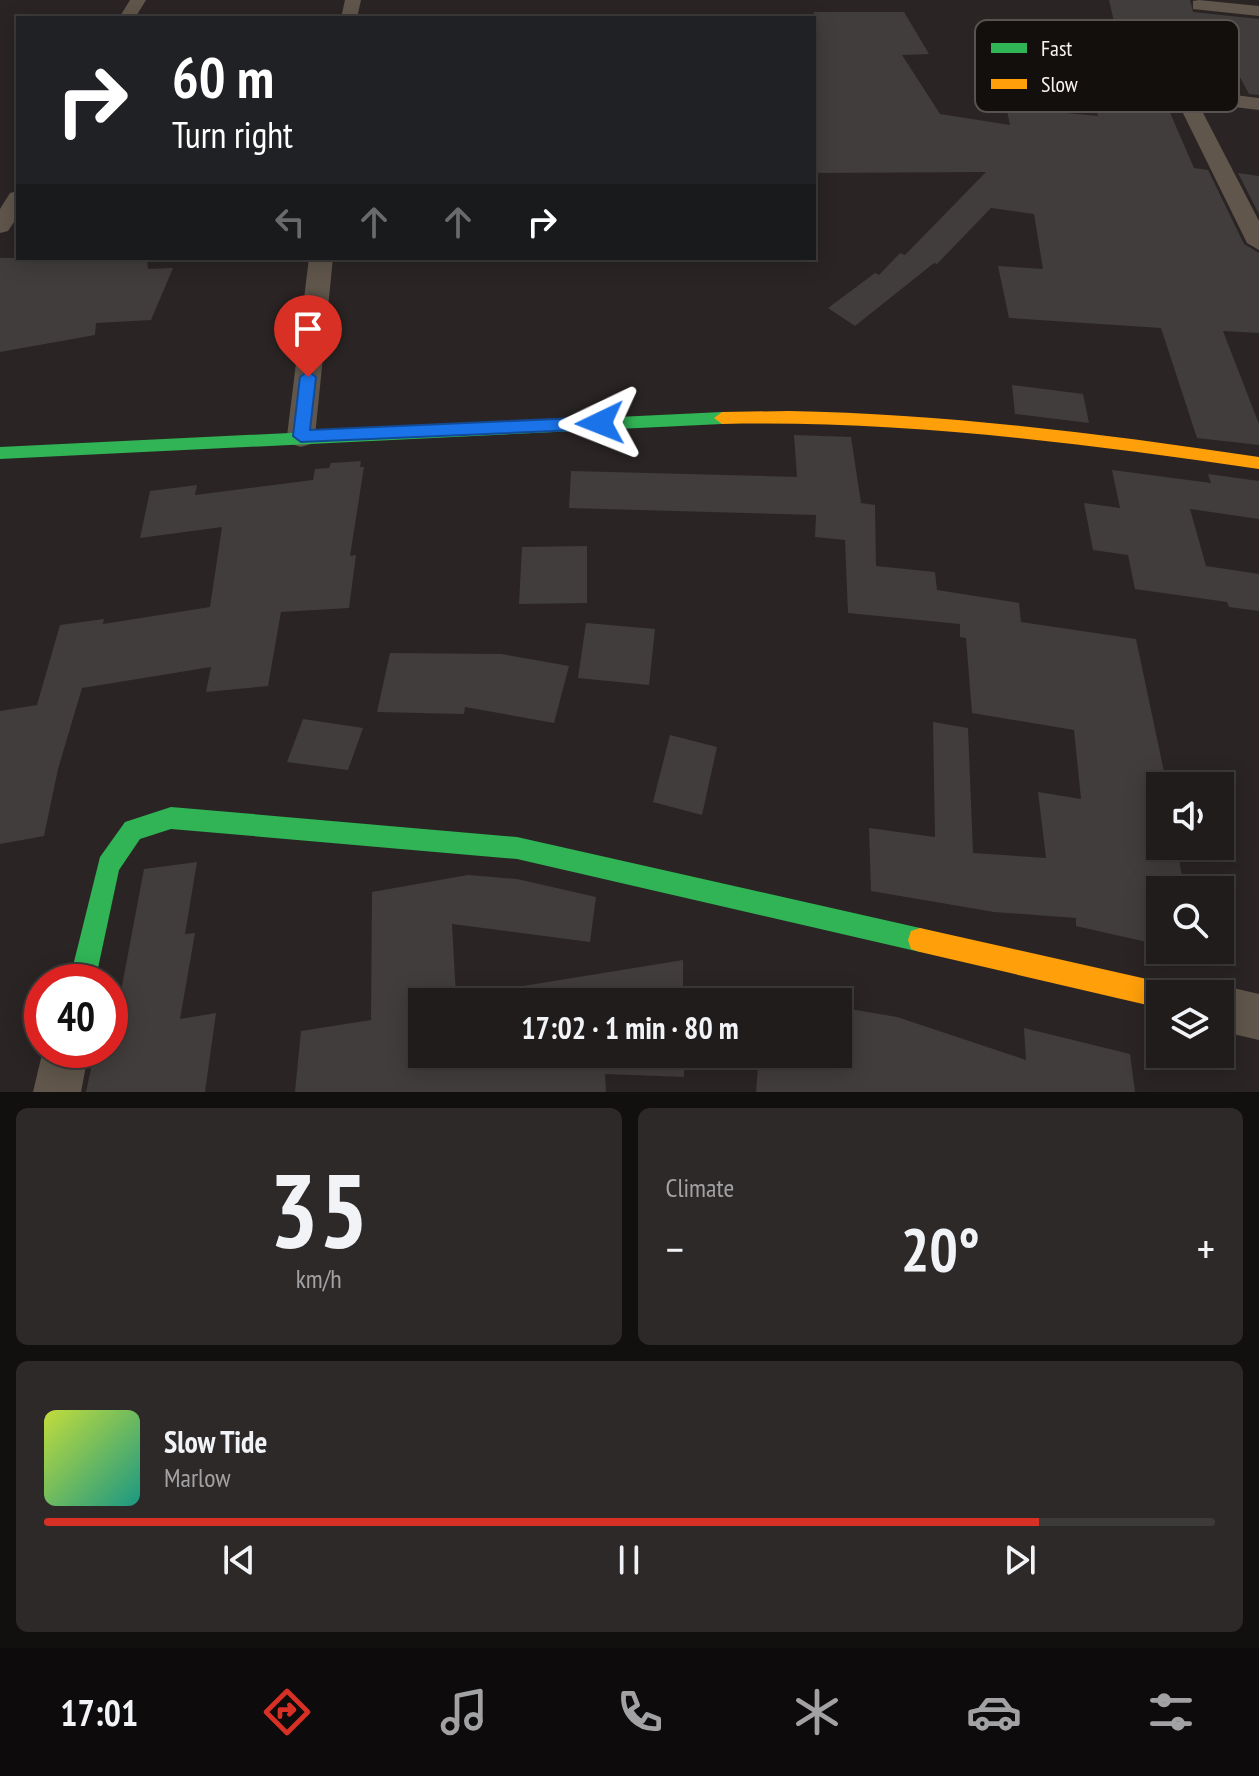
<!DOCTYPE html>
<meta charset="utf-8">
<style>
body{margin:0;font-family:"PT Sans Narrow",sans-serif;background:#2d2928;color:#f1f3f6;height:100vh;display:flex;flex-direction:column;font-size:30px;white-space:nowrap}
*{box-sizing:border-box;margin:0}
p{font-size:26px;color:#a2a1a3}
.icon{flex:none;width:44px;height:44px;fill:none;stroke:currentColor;stroke-width:2;stroke-linecap:round;stroke-linejoin:round}
.map{position:relative;height:1092px;overflow:hidden}
.details{display:flex;flex-direction:column;gap:16px;padding:16px;background:#120f0f;flex:1}
.details>*{flex:none}
.hud{position:absolute;left:16px;top:16px;width:800px;height:244px;border-radius:0px;box-shadow:0 4px 20px #0003,0 0 0 2px #3d3a3a;background:#202124;color:#fff;overflow:hidden}
.fabs{position:absolute;left:1146px;top:772px;display:grid;gap:16px}
.fabs a{display:grid;place-items:center;width:88px;height:88px;border-radius:0px;background:#201c1b;box-shadow:0 4px 20px #0003,0 0 0 2px #3d3a3a;font-size:40px}
.speed{position:absolute;left:24px;top:964px;display:flex;gap:16px;font-size:40px;font-weight:700;text-align:center}
.speed>*{display:grid;place-content:center;width:104px;height:104px;border-radius:50%;background:#201c1b;box-shadow:0 4px 20px #0003,0 0 0 2px #3d3a3a;line-height:1}
.speed .limit{border:12px solid #d22;background:#fff;color:#111}
.pin{position:absolute;display:grid;place-items:center;width:68px;height:68px;color:#fff;margin:-82px -34px;border-radius:50% 50% 50% 0;rotate:-45deg;box-shadow:0 0 8px #0007}
.pin .icon{rotate:45deg}
.me{position:absolute;width:88px;margin:-44px;rotate:268deg;stroke-linejoin:round;filter:drop-shadow(0 0 6px #0008)}
.turn{display:flex;align-items:center;gap:28px;height:168px;padding:0 24px;font-size:36px}
.turn .icon{width:104px;height:104px;stroke-width:2.5}
.turn b{display:block;font-size:56px;line-height:68px}
.lanes{display:flex;align-items:center;height:76px;padding:0 24px;background:#0003;justify-content:center;gap:40px;direction:ltr}
.lanes .off{opacity:.35}
.big{font-size:60px;font-weight:600;line-height:1.1}
.details .widget{flex:1;display:flex;flex-direction:column;justify-content:center;gap:12px;min-width:0;padding:0 28px;border-radius:12px;background:#2d2928}
.details .dial{align-items:center;gap:0}
.dial b{font-size:104px;line-height:1}
.song{display:flex;align-items:center;gap:24px}
.cover{width:96px;height:96px;border-radius:12px;background:linear-gradient(135deg,hsl(70 70% 55%),hsl(170 70% 35%))}
.played{height:8px;border-radius:4px;background:linear-gradient(90deg,#d93025 85%,#3d3a3a 85%)}
.keys{display:flex;justify-content:space-around;direction:ltr}
.heat{display:flex;justify-content:space-between;align-items:center;font-size:44px;direction:ltr}
.details .tiles{flex:1;display:grid;gap:16px;grid-template-columns:1fr 1fr}
.widget:last-child{grid-column:span 2}
.trip{position:absolute;left:408px;top:988px;width:444px;height:80px;border-radius:0px;background:#201c1b;box-shadow:0 4px 20px #0003,0 0 0 2px #3d3a3a;font-weight:600;line-height:80px;text-align:center}
.menu{display:flex;height:128px;justify-content:space-around;align-items:center;background:#0d0b0b;color:#a2a1a3}
.menu .icon{width:56px;height:56px}
.menu .active{color:#d93025}
.menu b{font-size:36px;color:#f1f3f6}
.map>svg:first-child{display:block}
</style>
<div class="map">
<svg width="1259" height="1092" viewBox="0 0 1259 1092">
<rect width="100%" height="100%" fill="#2a2524"/>
<path fill="#413d3c" d="M1109,0H1190L1193,12L1259,19V95L1249,94L1235,68L1170,65L1176,79L1157,77L1173,108H1168L1194,168L1208,170L1244,244L1259,253V333L1223,331L1259,424V445L1197,438L1161,328L1009,318L998,266L1043,269L1034,214L991,208L937,264L934,263L855,326L828,308L875,273L879,275L900,253L905,255L986,172L814,173V12H904L929,54L902,55L940,114L1010,125L994,49L1018,43L1034,110L1098,116L1090,91L1117,93L1100,29L1116,30Z
M1238,173L1259,176V214Z
M0,258H147L148,269L173,268L151,320L96,323L95,335L0,352Z
M1012,385L1083,394L1089,423L1015,414Z
M794,435L851,437L861,503L875,505L876,566L935,572L937,590L1019,603L1021,622L1136,639L1167,786H1160V846H1177L1184,890H1160V945L1076,926V918L994,912L871,891L869,828L935,837L933,722L968,728L973,853L1046,858L1038,792L1081,799L1074,730L972,713L966,638L960,637V624L848,613L845,540L815,537L816,515L569,508L571,471L797,477Z
M361,461L360,467H364L350,556L356,555L349,608L281,612L268,686L206,692L211,667L82,688L58,769L44,836L0,844V711L37,705L60,625L104,619L103,624L210,607L222,527L140,538L150,491L197,485L195,495L313,480L315,469L329,468L331,463Z
M1112,470L1211,483L1208,474L1259,481V519L1190,509L1206,566L1259,574V611L1229,607L1227,602L1135,589L1128,555L1093,550L1084,503L1120,508Z
M587,546V603L519,604L522,547Z
M586,623L655,629L649,685L578,678Z
M390,653L501,654L569,666L554,723L465,707L464,714L377,712Z
M303,719L363,728L348,770L287,762Z
M670,735L717,747L702,815L653,802Z
M197,862L185,934L195,933L180,1019L216,1013L205,1092H86L95,1050H110L144,869Z
M468,875L517,879L596,897L590,942L452,924L456,997L683,960V1002H422V1054H684V1077L605,1074L606,1092H295L301,1031L371,1020L372,892Z
M764,990L816,1002H763Z
M838,1007L897,1017L1026,1060L1024,1028L1130,1054L1135,1092H756L759,1054H838Z"/>
<g fill="none" stroke-linecap="round" stroke-linejoin="round">
<path fill="#60564b" fill-rule="evenodd" d="M130,0H146L135,18H119Z
M345,0H361L357,18H341Z
M1199,0L1259,6V16L1193,9V1Z
M1210,92L1259,98V110L1210,104L1200,107L1259,221V250L1247,243L1180,107L1186,97Z
M18,191V216L8,231L0,233V209L10,193Z
M309,258H333L315,436L311,444L301,447L291,444L287,436Z
M1220,985L1259,994V1040L1220,1031V994H1203Z
M43,1050H89L81,1092H33Z"/>
<path fill="#30b455" fill-rule="evenodd" d="M722,412L730,418L722,424L0,459V447Z
M171,807L517,837L920,928L929,931L932,940L929,949L920,952L517,859L171,829L140,839L119,870L95,982H69L100,857L125,822Z"/>
<path fill="#ff9f0a" fill-rule="evenodd" d="M789,411C947,414 1103,434 1259,457V469C1080,443 903,420 722,424L714,418L722,412Z
M920,928L1160,982L1169,986L1172,994H1160V1008L920,952L911,949L908,940L911,931Z"/>
</g>
<path fill="#1a73e8" stroke="#114b97" stroke-width="2" d="M308,371L316,377L310,430L600,417L608,423L600,429L301,442L293,436L300,377Z"/>
<rect x="975" y="20" width="264" height="92" rx="12" fill="#130f0d" stroke="#585351" stroke-width="2"/>
<rect x="991" y="43" width="36" height="10" fill="#30b455"/>
<rect x="991" y="79" width="36" height="10" fill="#ff9f0a"/>
<g font-size="22" fill="#f9f2f0">
<text x="1041" y="56">Fast</text>
<text x="1041" y="92">Slow</text>
</g>
</svg>
<div class="fabs">
<a><svg class="icon" aria-label="sound" viewBox="0 0 24 24"><path d="M4 9h4l5-4v14l-5-4H4zM17 9q2 3 0 6"/></svg></a>
<a><svg class="icon" aria-label="search" viewBox="0 0 24 24"><circle cx="10" cy="10" r="6"/><path d="M15 15l6 6"/></svg></a>
<a><svg class="icon" aria-label="layers" viewBox="0 0 24 24"><path d="M12 4l9 5-9 5-9-5zM3 14l9 5 9-5"/></svg></a>
</div>
<div class="speed"><div class="limit">40</div></div>
<div class="pin" style="left:308px;top:377px;background:#d93025"><svg class="icon" aria-label="arrive" viewBox="0 0 24 24"><path d="M6 21V4h12l-3 4 3 4H6"/></svg></div>
<svg class="me" style="left:600px;top:423px" viewBox="-20 -20 40 40"><path d="M0-17L14 15 0 8-14 15z" fill="#1a73e8" stroke="#fff" stroke-width="4"/></svg>
<div class="trip">17:02 · 1 min · 80 m</div>
<div class="hud">
<div class="turn"><svg class="icon" aria-label="right" viewBox="0 0 24 24"><path d="M7 20v-9h11M14 6l5 5-5 5"/></svg><div><b>60 m</b>Turn right</div></div>
<div class="lanes"><svg class="icon off" aria-label="left" viewBox="0 0 24 24"><path d="M17 20v-9H6M10 6l-5 5 5 5"/></svg><svg class="icon off" aria-label="ahead" viewBox="0 0 24 24"><path d="M12 20V5M6 11l6-6 6 6"/></svg><svg class="icon off" aria-label="ahead" viewBox="0 0 24 24"><path d="M12 20V5M6 11l6-6 6 6"/></svg><svg class="icon" aria-label="right" viewBox="0 0 24 24"><path d="M7 20v-9h11M14 6l5 5-5 5"/></svg></div>
</div>
</div>
<section class="details">
<div class="tiles">
<div class="widget dial"><b>35</b><p>km/h</p></div>
<div class="widget"><p>Climate</p>
<div class="heat"><a>−</a><b class="big">20°</b><a>+</a></div>
</div>
<div class="widget">
<div class="song"><i class="cover"></i><div><b>Slow Tide</b><p>Marlow</p></div></div>
<div class="played"></div>
<div class="keys"><svg class="icon" aria-label="previous" viewBox="0 0 24 24"><path d="M18 5L8 12l10 7zM5 5v14"/></svg><svg class="icon" aria-label="pause" viewBox="0 0 24 24"><path d="M8 5v14M16 5v14"/></svg><svg class="icon" aria-label="next" viewBox="0 0 24 24"><path d="M6 5l10 7-10 7zM19 5v14"/></svg></div>
</div>
</div>
</section>
<nav class="menu">
<b>17:01</b>
<svg class="icon active" aria-label="directions" viewBox="0 0 24 24"><path d="M12 3l9 9-9 9-9-9zM9 14v-3h6M13 9l2 2-2 2"/></svg>
<svg class="icon" aria-label="music" viewBox="0 0 24 24"><path d="M9 18V5l10-2v13"/><circle cx="6" cy="18" r="3"/><circle cx="16" cy="16" r="3"/></svg>
<svg class="icon" aria-label="phone" viewBox="0 0 24 24"><path d="M5 4h4l2 5-3 2q2 4 5 5l2-3 5 2v4C11 20 4 13 5 4z"/></svg>
<svg class="icon" aria-label="climate" viewBox="0 0 24 24"><path d="M12 3v18M4 7l16 10M4 17L20 7"/></svg>
<svg class="icon" aria-label="car" viewBox="0 0 24 24"><path d="M5 17H2v-5l4-1 3-4h7l3 4 3 1v5h-3M9 17h6M6 11h13"/><circle cx="7" cy="17" r="2"/><circle cx="17" cy="17" r="2"/></svg>
<svg class="icon" aria-label="filters" viewBox="0 0 24 24"><path d="M4 7h16M4 17h16"/><circle cx="9" cy="7" r="2"/><circle cx="15" cy="17" r="2"/></svg>
</nav>
